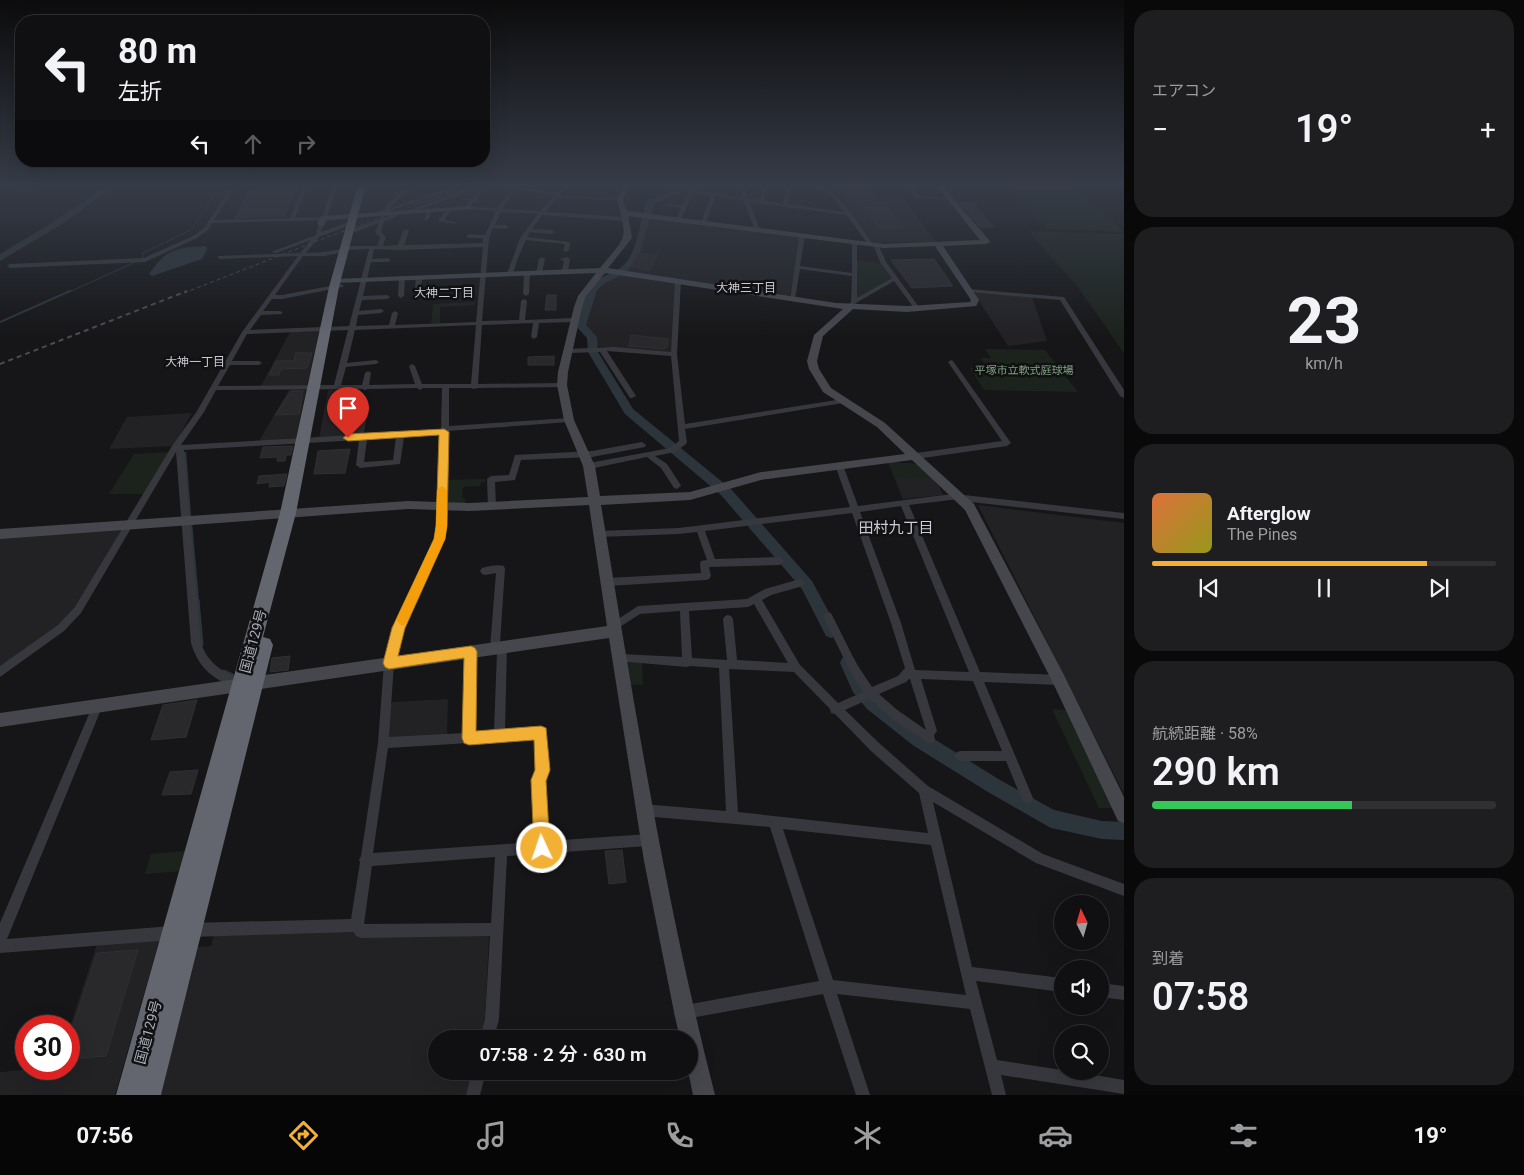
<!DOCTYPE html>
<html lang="ja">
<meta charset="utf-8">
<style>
body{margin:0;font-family:Roboto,"Noto Sans JP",sans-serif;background:#1e1e20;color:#f1f3f6;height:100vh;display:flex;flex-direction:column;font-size:19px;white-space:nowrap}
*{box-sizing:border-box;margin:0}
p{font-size:16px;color:#9c9d9f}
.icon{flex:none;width:28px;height:28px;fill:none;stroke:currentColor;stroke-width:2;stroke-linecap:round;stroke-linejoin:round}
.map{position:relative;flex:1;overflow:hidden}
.details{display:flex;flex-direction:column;gap:10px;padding:10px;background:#09090a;width:400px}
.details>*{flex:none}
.hud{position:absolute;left:15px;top:15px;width:475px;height:152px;border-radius:20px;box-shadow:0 5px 20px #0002,0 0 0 1px #303032;background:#101012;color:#f1f3f6;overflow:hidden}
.needle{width:32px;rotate:355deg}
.fabs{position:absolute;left:1054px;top:895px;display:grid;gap:10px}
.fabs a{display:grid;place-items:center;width:55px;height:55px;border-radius:50%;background:#101012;box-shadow:0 5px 20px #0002,0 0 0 1px #303032;font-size:25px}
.speed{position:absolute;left:15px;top:1015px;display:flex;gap:10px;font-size:25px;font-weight:700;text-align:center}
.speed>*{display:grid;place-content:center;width:65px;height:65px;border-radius:50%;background:#101012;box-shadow:0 5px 20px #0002,0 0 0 1px #303032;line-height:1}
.speed .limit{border:8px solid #d22;background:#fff;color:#111}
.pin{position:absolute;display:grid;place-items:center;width:42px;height:42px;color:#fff;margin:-51px -21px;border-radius:50% 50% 50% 0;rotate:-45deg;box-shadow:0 0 5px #0007}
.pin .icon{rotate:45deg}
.me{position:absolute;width:55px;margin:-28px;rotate:357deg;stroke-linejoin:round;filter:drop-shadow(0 0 4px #0008)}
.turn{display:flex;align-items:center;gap:18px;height:105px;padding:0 20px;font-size:22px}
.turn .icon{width:65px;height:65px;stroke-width:2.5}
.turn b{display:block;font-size:35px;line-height:42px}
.lanes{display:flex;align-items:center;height:48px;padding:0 20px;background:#0003;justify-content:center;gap:25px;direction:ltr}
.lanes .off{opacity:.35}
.big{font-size:38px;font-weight:600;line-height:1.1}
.details .widget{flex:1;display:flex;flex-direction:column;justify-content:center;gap:8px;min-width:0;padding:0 18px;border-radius:20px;background:#1e1e20}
.details .dial{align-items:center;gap:0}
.dial b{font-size:65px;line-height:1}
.song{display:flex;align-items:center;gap:15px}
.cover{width:60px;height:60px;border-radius:8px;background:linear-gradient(135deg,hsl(20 70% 55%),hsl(60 70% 35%))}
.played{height:5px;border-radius:2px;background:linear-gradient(90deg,#f2b134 80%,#303032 80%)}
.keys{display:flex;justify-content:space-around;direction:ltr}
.heat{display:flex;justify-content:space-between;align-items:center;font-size:28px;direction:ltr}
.charge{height:8px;border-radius:4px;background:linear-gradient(90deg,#34c759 58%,#303032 0)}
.trip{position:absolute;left:428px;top:1030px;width:270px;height:50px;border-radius:25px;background:#101012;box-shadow:0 5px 20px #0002,0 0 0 1px #303032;font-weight:600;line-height:50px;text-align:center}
.menu{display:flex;height:80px;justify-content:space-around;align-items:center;background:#060607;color:#9c9d9f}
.menu .icon{width:35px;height:35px}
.menu .selected{color:#f2b134}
.menu b{font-size:22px;color:#f1f3f6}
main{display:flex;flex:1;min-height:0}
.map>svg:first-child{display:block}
</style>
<main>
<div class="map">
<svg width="1124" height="1095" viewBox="0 0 1124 1095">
<rect width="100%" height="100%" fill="#161618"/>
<path fill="#222225" d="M818,184H870L869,187L877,197H902L936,242L873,243L842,198L836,192Z
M648,216L801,237L790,296L623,271L638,251L645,234Z
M622,275L677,284L673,353L592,346V336L581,326L586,305L601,282Z
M974,293L1032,297L1047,341L1008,346Z
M319,331L307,386H261L290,332Z
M349,389L344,411H368L362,435L319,438L328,390Z
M289,390H306L296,438L259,441Z
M192,413L175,444L171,446L109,449L127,417Z
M888,462L917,464L939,486L943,495L903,499Z
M978,505L1124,523V794Z
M122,529L78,604L62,622L0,668V537Z
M448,699L447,736L389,741V705L393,702Z
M234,932H487L489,937L485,1018L481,1039H436V1071H474L468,1095H161L198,947L211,946L214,934Z
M160,938L115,1095H0V1072L32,1069H69V1030L97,944Z"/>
<path fill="#1c231d" d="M1007,184H1071L1124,232L1047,229Z
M1028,231L1124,234V353L1077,286Z
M857,260L881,263L893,277L856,300Z
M475,302V305L440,307V323L431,324L433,304Z
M985,349L1045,350L1078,392L984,390L970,368H987L981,358H991Z
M171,452L147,494H109L134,454Z
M888,462L917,464L932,479L894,477Z
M485,479V482H481L480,486L463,487L462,498L465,499V504L448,505L444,499L446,480Z
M624,662L642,663L643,685L628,684Z
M1052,709L1068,710L1116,808H1099Z
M187,851L182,871L145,874L151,854Z"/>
<path fill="#2c353c" d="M206,246L207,250L202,259L152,276L149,274C167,248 176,248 206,246Z"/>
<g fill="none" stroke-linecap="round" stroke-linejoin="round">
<path stroke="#2c353c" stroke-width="1" d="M67,293L142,259L143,253L191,230L221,184"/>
<path stroke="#2c353c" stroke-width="2" d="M0,322L70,291"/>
<path stroke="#2c353c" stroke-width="2.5" d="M185,453L190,518
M191,524L198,602"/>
<path stroke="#2c353c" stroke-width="3" d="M198,600L202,645
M224,671L233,675"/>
<path fill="#2c353c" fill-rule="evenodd" d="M109,184H118L59,226L0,261V254L53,222Z
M690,184H700L654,204L640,252L626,273L605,283L597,290L586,325L597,337L598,352L633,409L731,489L812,581L839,631L836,636L831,638L826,636L802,589L721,495L625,414L588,352L587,338L576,326C580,309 583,288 599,279C611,272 620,271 628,260C640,242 639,220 647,201Z
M848,656L854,658L865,682L879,699L926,734L1000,780L1054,810L1102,821L1124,822V840L1102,839L1051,828L988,792L914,746L867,709L853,692L840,663L842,658Z"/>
</g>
<path fill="#29292c" stroke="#303034" d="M253,184H298L284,216L234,218Z
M960,203H973L994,227H980Z
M887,207L904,228H879L863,208Z
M638,253L657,255L650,270L631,267Z
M934,259L953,286L912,288L891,260Z
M547,295H556V310H545Z
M631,335L668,339L667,347L663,349L629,346Z
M296,353H312L307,368L281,369L279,375H269L276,361H294Z
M554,356V365H528V357Z
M291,391H303L299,414L275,415Z
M352,419H366L363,433H349Z
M293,446L291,455H286L285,461H277L278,457L260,458L263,447Z
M350,449L345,473L314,474L318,451Z
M287,474L284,486L269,487L270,482L257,484L259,476Z
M290,656L288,670L270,672L272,658Z
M197,700L186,737L151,740L163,705Z
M198,770L191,794L162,795L170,772Z
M622,850L626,882L609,884L605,851Z
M138,950L106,1056L69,1059V1038L97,953Z"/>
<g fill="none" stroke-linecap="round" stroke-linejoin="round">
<path fill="#37383d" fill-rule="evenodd" d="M233,184H237L214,220L290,218L304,184H308L295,218L322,217L333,184H337L327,218L324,220L212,223L208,230L197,238L145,262L10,268L7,266L10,264L144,258L193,236L204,228Z
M369,184H376L366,187L364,186Z
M409,184H414L390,208L461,184H467L381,214H377V212L386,209L385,207Z
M480,184H484L480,195L470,207L498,208L512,188L494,184L513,186L515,184H519L518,186L557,193L566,184H571L560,196L620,198L622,199L620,200L557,198L545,212L626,217L629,219L626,221L542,215L532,229L552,230L555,232L552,234L530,232L527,237L570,242L569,250L566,252L563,250L565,244L526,240L517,260L513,274L510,276L507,274L520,238L538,214L501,212L495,225H506L509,227L506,229L493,228L489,238L482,321L519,320L521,301L524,299L527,301L525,320L574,318L577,320L574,322L539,323L537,337L534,339L531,337L533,323L482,325L478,384L562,383L565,385L562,387L477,388L474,389L471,388H449V426L569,418L573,420L569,422L448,431L446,527L443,539L399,640L394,663L389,737L464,733L466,652L467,649L471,648L475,649L476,652L475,732L494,731L497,652L492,651L490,648L496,573L485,575L482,574L480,571L482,568C488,566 498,564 504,566L505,569L500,643L505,644L507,647L505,730L541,728L545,729L546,733L549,770L544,781L548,841L648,834L652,836L654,840L652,844L648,846L507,856L499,1019L494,1039H480L485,1019L490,936L361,938L356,936L354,932L190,937L185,935L183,930L185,925L190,923L351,919L360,862L359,860L361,856L378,743L384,663L389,640L435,539L438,527L441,435L404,437L400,464L360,468L356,465L359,440L184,450L201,643C208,664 223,672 243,680L244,683L243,686C237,688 233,686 227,684C208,676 197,663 191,643L176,452L81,613L64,631L0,677V666L58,625L75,607L172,446L197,411L242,332L298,256L220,259L218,258V256L300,253L311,240L276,253L271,252L316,235L319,223L324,224L321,232L349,222H353V224L319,237L306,253L324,252L343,249L346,251L345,252L324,256H303L275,295H282L341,284L344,286L343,287L282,299H272L263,311H280L282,312V314L261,315L250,330L349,326L369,249L350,250L347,248L350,246H377L380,237L375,232L379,223L355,232L352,230L353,229L392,215L395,212L397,213L396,217L384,221L381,232L386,237L383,246L398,245L403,231L406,229L409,231L404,245L483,243V238H469L466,236L469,234L485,235L496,211L471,209L469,208L464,209V208L470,201L459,199L461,198L472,199L476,195L478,188L406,214L402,213ZM516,189L554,196L540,211L502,209ZM483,247L476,322L395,325L398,313L395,311L392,313L389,325L356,326L358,315L381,313L384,311L381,309L359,311L362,300L387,299L390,297L387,295L363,296L371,262H388L391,260L388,258L372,259L374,249L400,250ZM476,325L471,384H422L415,366L412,364L409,366L415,384L369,385L371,373L368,371L365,373L362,385H341L346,367L376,364L379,362L376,360L347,363L355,330ZM348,330L334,385L218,386L230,365H259L262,363L259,361H232L247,334ZM417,388L420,390L423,388H442L441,430L181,445L204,412L216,390L362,389L365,390L368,389ZM396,437L393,460L364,462L367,439ZM536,739L537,770L532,781L536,842L373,853L388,748ZM495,857L491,923L364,924L372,866Z
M648,184H658L743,198L739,184H743L748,199L759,200L764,184H768L764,201L783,204L788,184H792L788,204L844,212L833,197L810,184C837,184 859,225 874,245L869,246L847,215L749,202L760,230L755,231L744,201L716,196L706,222L701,223L711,196L693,193L681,219L676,220L681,208L663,205L665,204L682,205L689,192Z
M906,184H910L918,196L950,198L952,199L950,200L915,198Z
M448,208L452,209L444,220L455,222V224L438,221Z
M428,210L432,211L428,220H424Z
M802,234L805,236L800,266L852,273V243L857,242V298L892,278L880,262L874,247L879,246L886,262L919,307L914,308L894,281L856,303L852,308H848L847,307L851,302L852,276L800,269L795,299L790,300L799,236Z
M542,257L545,259L542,273L539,275L536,273L539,259Z
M567,257L570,259L568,271L565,273L562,271L564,261L560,259Z
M527,271L530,273L529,294L526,296L523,294L524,273Z
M402,276L405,278L404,296L401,298L398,296L399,278Z
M419,276L422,278L420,297L417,299L414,297L416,278Z
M678,279L681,281L677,354L685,424L843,399L847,401L843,403L685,429L687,442L686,444L675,452L655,456L667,464L680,484L681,486L677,489L674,488L661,468L647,457L589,469L586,468L585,466L586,464L589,463L670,448L679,441L671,356L607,351L636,396L632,398H630L600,352L568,353L565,351L568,349L614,347L671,352L675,281Z
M969,289L1064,297L1124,390V398L1120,396L1060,300L967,292L966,291Z
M951,360L953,361L1011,443L1007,446L916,459L913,458L912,456L913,454L916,453L1002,441L948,362Z
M642,442L646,445L645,447L592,457L521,460L515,480L495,482L496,506L492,509L488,506L487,479L491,476L509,475L515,455L592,451Z
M839,462L843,465L858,506L960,493L964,495L1124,513V519L962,501L959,499L909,505L980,672L1059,675L1063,677L1064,680L1063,683L1059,685L984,682L1033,798L1031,802L1027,804L1023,802L1006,761H961L957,760L955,756L957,752L961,751H1002L973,681L921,679L937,731L934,735L935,739L934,743L930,744L896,722L869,699L845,710L879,743L928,786L1043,854L1124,884V896L1036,863L933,802L972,967L1062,978V992L976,981L997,1060L1062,1070V1071H1071L1124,1080V1094L1001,1075L1006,1095H992L970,1009L837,994L870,1095H856L823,994L685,1019L680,1017L678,1012L680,1007L685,1005L819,981L770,827L643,816L639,814L637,810L639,806L643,804L726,811L719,668L690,666L687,667L616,661L615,658L616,655L620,654L682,657L680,611L640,614L615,630L612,629L610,626L612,623L638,606L747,599L765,589L800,579L803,580L805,583L803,586L771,595L762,600L800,665L838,703L863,692L849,669L823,616L825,613L828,612L831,613L856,663L872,687L898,676L905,668L891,623L852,513L705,531L715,559L780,557L783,559L784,561L783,563L780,565L709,567L711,576L709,579L706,580L608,586L605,585L603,582L605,579L608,578L701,573L700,564L701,561L707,560L697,532L679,534L599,537L595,534L599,531L679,528L850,507L835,465ZM901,506L969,672L915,670L901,623L860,512ZM754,604L788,663L737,660L733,619L731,616L728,615L725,616L723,619L727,660L692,658L689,611L748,607ZM729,669L794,672L830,709L831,713L835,714L871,751L919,793L928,833L738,812ZM909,679H910L926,730L896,709L879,694L906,682ZM783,829L931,845L966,995L833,980Z
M97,702L101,703L102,707L7,939L172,926L177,928L179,933L177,938L172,940L0,953V923L92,707L93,703Z
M1100,983L1124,986V1000L1100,997Z
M472,1071H486L480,1095H466Z"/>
<path fill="#45474d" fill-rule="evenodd" d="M625,184H631L623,199L627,211L884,244L980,240L935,184H941L989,240L990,242L986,244L943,246L979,300L976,306L907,312L853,309L823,336L817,361L819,369L831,388L885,423L974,504L1064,675L1124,797V823L1118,821L1054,685L965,510L912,460L761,480L690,500L601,505C634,703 665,900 715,1095H693L688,1071L689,1039H680L675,1017L644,861L609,638L0,727V713L607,626L589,505L470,511L408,509L0,539V529L408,501L470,503L588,497L583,466L564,420L557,385L558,372L574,307L578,296L596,273L335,283L331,281L335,279L600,268C627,235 628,241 617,199ZM628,216L884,248L935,246L971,300L970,302L907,306L836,303L608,268L632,238ZM605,273L843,309L814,335L807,361L809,369L823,392L877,427L905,454L761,472L690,492L600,496L595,466L574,420L567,385L568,372L582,307L586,296Z
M471,206L475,208L473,209L327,220L324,226L317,224L321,216H324Z"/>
<path fill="#63666e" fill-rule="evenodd" d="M358,184H366L339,287L296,513L263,637L270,639L273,645L161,1095H116L280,513L329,287Z"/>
<path stroke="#4a4c52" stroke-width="1" stroke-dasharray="4 3" stroke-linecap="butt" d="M184,293L322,239L474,184"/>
<path stroke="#4a4c52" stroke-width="2" stroke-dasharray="5 4" stroke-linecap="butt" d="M0,364L187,291"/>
</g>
<linearGradient id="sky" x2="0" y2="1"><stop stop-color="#0c0c0d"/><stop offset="0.55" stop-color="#363c48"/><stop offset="1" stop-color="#363c48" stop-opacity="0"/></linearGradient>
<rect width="1124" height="337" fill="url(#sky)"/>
<path fill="#f2b134" stroke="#9d7322" d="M444,429L449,432L447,526L445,539L405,628L398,656L471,646L475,648L477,652L476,731L541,726L546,728L550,770L546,781L550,848L547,853L542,855L536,853L534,848L531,780L535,770L534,740L469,745L464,743L462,738L464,658L389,669L385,667L383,663L392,628L434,539L436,526L439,435L348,441L343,438L348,434Z"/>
<path fill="#f59e0b" d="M442,486L447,490V526L445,539L406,624L402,626L396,620L434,539L436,526L437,490Z"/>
<g text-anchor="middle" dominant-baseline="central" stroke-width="5" stroke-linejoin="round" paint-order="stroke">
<g font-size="11" fill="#7fa381" stroke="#111113">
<text x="1024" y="370">平塚市立軟式庭球場</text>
</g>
<g font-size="12" fill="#c9ccd4" stroke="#111113">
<text x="746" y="288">大神三丁目</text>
<text x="444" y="293">大神二丁目</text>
<text x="195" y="362">大神一丁目</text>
</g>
<g font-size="14" fill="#a8adb8" stroke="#111113">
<text transform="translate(253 641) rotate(-75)">国道129号</text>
<text transform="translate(148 1032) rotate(-75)">国道129号</text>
</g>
<g font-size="15" fill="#c9ccd4" stroke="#111113">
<text x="896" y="528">田村九丁目</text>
</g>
</g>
</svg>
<div class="fabs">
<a><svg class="needle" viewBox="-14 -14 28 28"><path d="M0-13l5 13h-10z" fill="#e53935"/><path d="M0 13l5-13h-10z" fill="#9c9d9f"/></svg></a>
<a><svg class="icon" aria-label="sound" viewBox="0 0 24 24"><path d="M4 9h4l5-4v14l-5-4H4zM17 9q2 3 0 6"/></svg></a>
<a><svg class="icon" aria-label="search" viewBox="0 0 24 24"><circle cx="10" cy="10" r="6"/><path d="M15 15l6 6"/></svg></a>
</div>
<div class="speed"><div class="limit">30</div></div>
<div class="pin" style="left:348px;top:438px;background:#d93025"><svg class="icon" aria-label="arrive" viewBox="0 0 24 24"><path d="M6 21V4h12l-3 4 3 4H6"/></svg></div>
<svg class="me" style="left:542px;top:848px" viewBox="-20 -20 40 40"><circle r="17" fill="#f2b134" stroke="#fff" stroke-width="3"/><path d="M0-11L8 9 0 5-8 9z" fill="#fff"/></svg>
<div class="trip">07:58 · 2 分 · 630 m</div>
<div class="hud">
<div class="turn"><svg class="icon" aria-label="left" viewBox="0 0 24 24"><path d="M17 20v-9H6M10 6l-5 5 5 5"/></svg><div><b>80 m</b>左折</div></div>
<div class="lanes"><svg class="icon" aria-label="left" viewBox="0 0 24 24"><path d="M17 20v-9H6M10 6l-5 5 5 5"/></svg><svg class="icon off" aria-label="ahead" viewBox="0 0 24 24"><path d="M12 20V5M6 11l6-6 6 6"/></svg><svg class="icon off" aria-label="right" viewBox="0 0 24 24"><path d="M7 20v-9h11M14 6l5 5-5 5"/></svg></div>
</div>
</div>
<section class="details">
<div class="widget"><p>エアコン</p>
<div class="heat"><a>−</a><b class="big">19°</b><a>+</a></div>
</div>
<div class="widget dial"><b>23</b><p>km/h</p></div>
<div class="widget">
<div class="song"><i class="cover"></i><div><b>Afterglow</b><p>The Pines</p></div></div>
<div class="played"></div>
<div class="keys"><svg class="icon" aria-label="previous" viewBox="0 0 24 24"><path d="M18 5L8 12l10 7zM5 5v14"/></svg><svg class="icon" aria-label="pause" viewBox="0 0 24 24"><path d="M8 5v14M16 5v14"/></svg><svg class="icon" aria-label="next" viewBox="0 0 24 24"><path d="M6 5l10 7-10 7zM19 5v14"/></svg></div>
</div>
<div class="widget"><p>航続距離 · 58%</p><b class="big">290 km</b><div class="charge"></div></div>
<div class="widget"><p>到着</p><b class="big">07:58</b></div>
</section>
</main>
<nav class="menu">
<b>07:56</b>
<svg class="icon selected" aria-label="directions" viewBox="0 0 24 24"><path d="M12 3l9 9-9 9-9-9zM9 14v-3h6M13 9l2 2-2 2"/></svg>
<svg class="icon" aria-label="music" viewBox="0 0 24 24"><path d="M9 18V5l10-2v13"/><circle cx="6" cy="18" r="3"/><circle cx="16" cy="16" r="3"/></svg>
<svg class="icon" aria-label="phone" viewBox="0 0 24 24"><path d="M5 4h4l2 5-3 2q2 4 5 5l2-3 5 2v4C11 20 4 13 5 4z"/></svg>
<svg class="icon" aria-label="climate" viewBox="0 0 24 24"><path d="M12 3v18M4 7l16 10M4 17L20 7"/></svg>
<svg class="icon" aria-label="car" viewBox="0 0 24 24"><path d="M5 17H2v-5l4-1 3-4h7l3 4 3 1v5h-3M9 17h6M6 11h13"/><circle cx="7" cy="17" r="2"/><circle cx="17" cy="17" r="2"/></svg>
<svg class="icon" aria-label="filters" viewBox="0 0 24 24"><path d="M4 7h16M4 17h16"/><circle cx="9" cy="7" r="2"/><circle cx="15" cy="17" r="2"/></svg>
<b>19°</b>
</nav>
